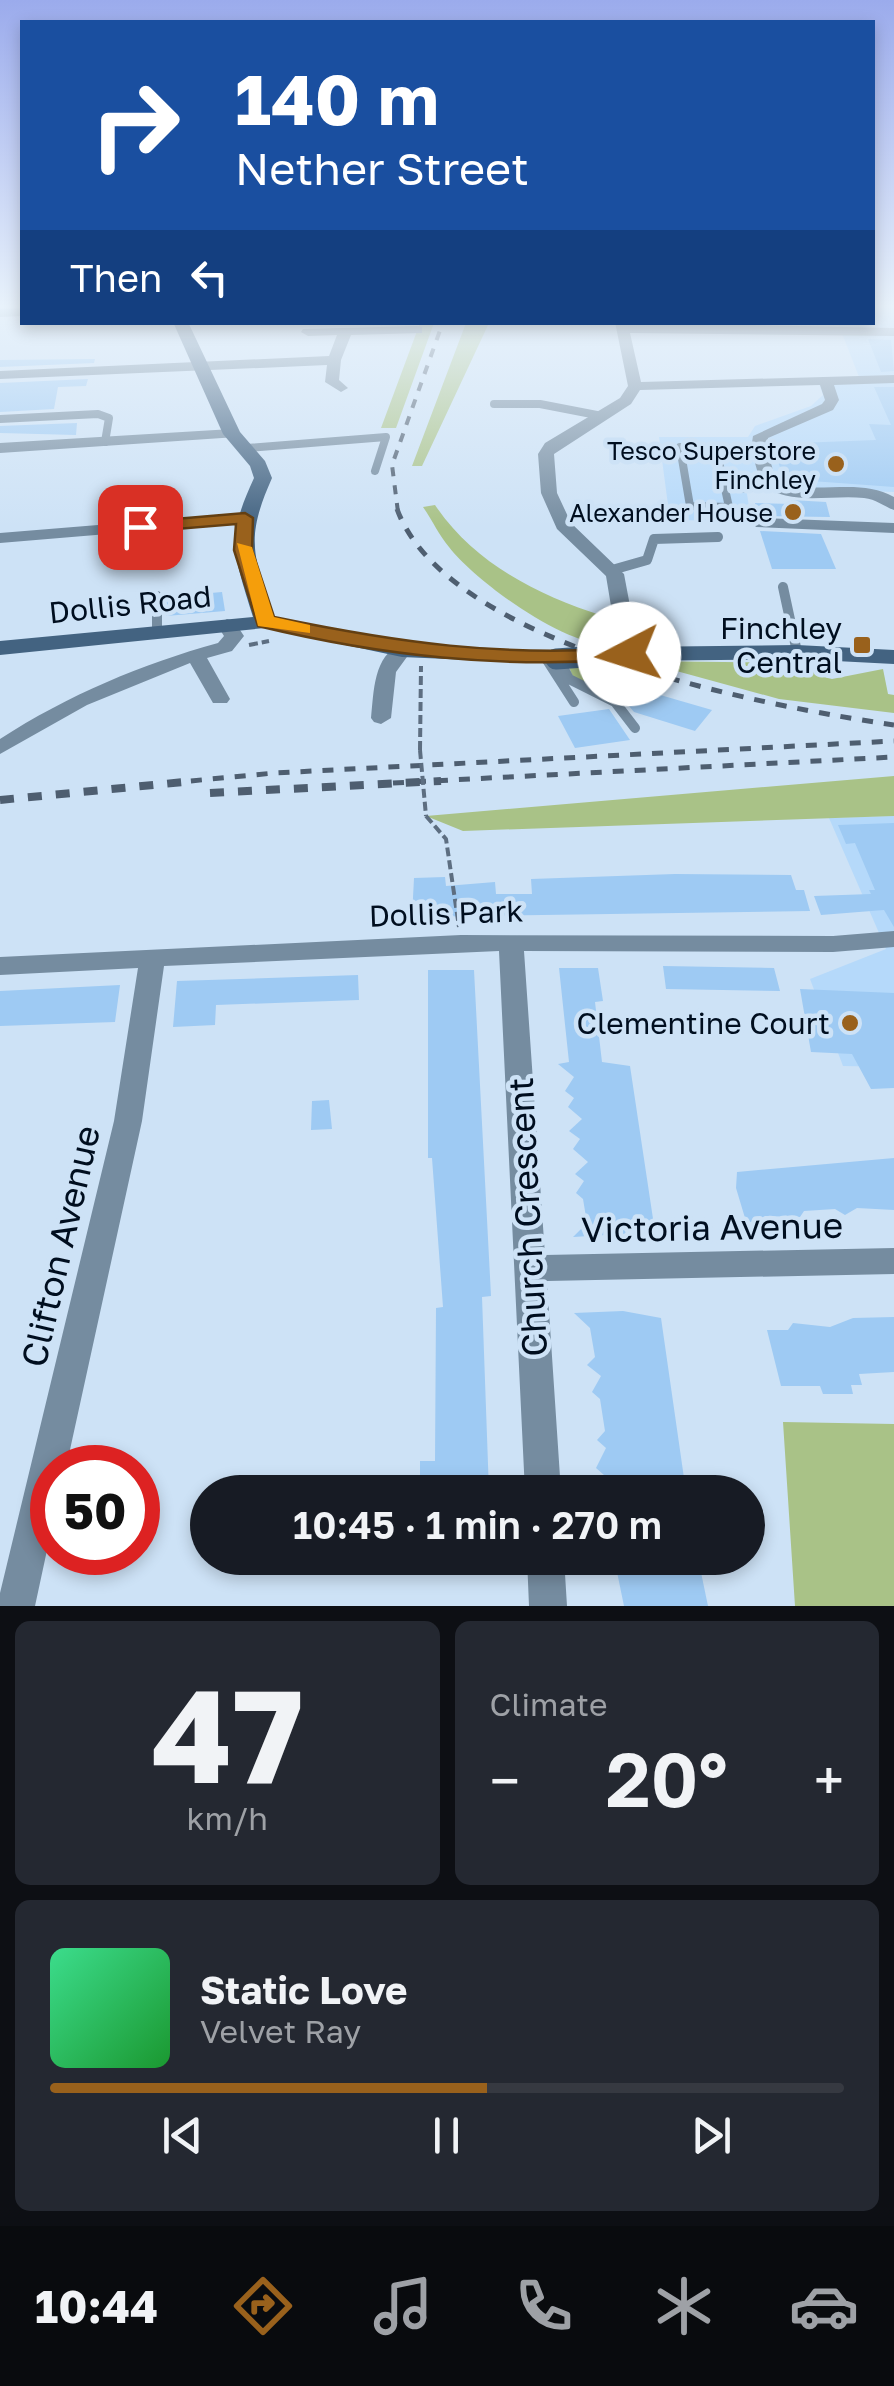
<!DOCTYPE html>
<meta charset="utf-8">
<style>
body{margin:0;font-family:"Golos Text",sans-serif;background:#242831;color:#f1f3f6;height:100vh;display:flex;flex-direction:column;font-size:38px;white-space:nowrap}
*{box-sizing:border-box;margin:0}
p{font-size:32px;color:#9ea1a6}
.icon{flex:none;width:55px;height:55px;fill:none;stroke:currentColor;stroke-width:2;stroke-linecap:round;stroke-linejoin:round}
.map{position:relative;height:1606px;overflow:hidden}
.panel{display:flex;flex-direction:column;gap:15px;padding:15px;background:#0d0f14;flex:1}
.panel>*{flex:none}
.guide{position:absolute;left:20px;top:20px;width:855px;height:305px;border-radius:0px;box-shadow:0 5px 15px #0003;background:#1a4fa0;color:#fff;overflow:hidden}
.speed{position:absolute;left:30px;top:1445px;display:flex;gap:20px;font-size:50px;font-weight:700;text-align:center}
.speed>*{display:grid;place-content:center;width:130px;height:130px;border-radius:50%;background:#171b24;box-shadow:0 5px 15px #0003;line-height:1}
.speed .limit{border:15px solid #d22;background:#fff;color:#111}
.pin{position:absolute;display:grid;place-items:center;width:85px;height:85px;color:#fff;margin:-42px;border-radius:20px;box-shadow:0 5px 15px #0006}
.me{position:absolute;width:110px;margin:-55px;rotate:265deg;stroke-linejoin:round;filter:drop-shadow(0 0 8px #0008)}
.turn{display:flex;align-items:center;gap:35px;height:210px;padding:0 50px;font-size:45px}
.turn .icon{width:130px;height:130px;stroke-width:2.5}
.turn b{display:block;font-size:70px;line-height:85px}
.then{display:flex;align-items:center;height:95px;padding:0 50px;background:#0003;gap:20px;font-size:38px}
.big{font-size:75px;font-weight:600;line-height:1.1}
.panel .card{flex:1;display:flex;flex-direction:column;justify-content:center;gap:15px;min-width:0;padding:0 35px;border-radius:15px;background:#242831}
.panel .dial{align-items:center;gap:0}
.dial b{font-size:130px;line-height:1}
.song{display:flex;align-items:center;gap:30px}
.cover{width:120px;height:120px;border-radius:15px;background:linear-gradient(135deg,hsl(150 70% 55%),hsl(130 70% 35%))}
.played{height:10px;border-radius:5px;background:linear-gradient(90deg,#99611c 55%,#363941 55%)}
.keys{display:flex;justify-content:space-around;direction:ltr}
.heat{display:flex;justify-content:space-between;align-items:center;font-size:55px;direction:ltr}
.panel .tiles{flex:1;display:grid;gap:15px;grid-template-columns:1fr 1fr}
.card:last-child{grid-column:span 2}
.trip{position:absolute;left:190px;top:1475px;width:575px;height:100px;border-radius:50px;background:#171b24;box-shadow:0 5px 15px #0003;font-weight:600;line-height:100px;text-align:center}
.menu{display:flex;height:160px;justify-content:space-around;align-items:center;background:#090b0e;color:#9ea1a6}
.menu .icon{width:70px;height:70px}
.menu .current{color:#99611c}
.menu b{font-size:45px;color:#f1f3f6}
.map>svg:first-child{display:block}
</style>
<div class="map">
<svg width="894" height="1606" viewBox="0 0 894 1606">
<rect width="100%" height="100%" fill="#cde2f6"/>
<path fill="#b5d9fa" d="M873,304H894V492L746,487L751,521L670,520L659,437H748L755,426L811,406L823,395L819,384L861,382L838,323L872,322Z
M894,816V1067L843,1066L810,979L886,949L829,818Z"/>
<path fill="#a9c287" d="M420,323H434L396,428H381Z
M466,323H489L422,466H412Z
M435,505C474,563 537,595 603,616L610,645C565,646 476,582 449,547C439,535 432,520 423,507Z
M640,661L810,663L815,675L832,679L883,669L888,694L894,695V713L779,699Z
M593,664L623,675L639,687L616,697L573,677L569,667Z
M894,776V816L463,831L426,816Z
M783,1422L894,1424V1606H795Z"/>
<path fill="#9ecaf3" d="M868,339L891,340L894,371L881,372Z
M95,359L94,363L0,367V360Z
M88,379L86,386L58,387L54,409L0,412V383Z
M874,387H894V487L784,479L772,444L876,440L869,424L891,425Z
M77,423L76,435L0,433V426Z
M791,500L826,502L830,517L757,516L755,503L792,504Z
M760,531L821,534L836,569H772Z
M222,592L225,611L166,616V597Z
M643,690L712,710L695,731L634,712L629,706Z
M609,709L630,740L575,748L558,716Z
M894,823V927L884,910L821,915L814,896L871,894L869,890H875L855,843L846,844L838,825Z
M675,874L791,875L796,890H804L810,911L412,917L414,878L445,877L446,886L495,882L496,894H532L531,879Z
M663,966L774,968L780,991L666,989Z
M559,968H598L603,1001L595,1002L602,1062L630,1066L655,1232L573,1237L587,1223L583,1199L576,1193L584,1181L575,1174L588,1162L573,1149L580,1139L569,1131L582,1119L568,1107L574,1098L565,1091L574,1077L558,1064L569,1062Z
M428,970H474L491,1296L482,1297L489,1492H420V1461H435L436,1308L443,1307L432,1158H428Z
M358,975L359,1000L216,1005L215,1025L173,1027L177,981Z
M120,985L115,1022L0,1026V991Z
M800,989L894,993V1088L871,1089L852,1054L811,1052Z
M329,1100L332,1129L311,1130L312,1101Z
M894,1158V1210L857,1208L845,1215L835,1209L804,1211L800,1217L765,1216L752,1223L745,1218L736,1188L737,1172Z
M623,1311L661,1318L686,1492H607L604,1475L596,1468L606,1448L597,1440L605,1431L600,1399L592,1392L601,1376L587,1365L595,1357L590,1328L574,1313Z
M894,1317V1372L859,1374L862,1385H851L853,1394H823L820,1386H781L767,1330H788L793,1323L830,1327L853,1318Z
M602,1558H698L708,1606H624L617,1572Z"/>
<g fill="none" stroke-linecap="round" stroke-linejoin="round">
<path stroke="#5d6e81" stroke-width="4" stroke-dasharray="9 4" stroke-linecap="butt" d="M249,645L269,641
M420,750L421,666
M426,816L446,839L459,927"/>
<path stroke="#758ca0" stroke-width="8" d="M494,404H540L602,416
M0,419L98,414L109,418L105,442
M247,448L386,437L375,471
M716,448L725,489
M759,449L680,447L690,506L729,507L725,489L774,487"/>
<path stroke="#758ca0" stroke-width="10" d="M612,570L647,560L654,539L718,537
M783,587L797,652
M157,596V632
M559,659L569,679L615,702L635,728
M547,660L574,702"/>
<path fill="#758ca0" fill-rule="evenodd" d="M22,308V316L0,317V309Z
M615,322L894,328V336L630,333L641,382L894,375V383L834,385L839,400L833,410L768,438L767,449L776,481C814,497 858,476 894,497V510C883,506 876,499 864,498C831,494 789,507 761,484L751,449L753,436L822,404L825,400L820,385L640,390L631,404L554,454L557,493L571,523L624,574L639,654L629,660L619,654L606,576L557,529L541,493L538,454L545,443L620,398L628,386Z
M417,326L422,327V333L351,335L341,360L339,380L348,388L341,392L325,382L327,365L0,379V371L329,356L337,335L308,336L301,332L303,329Z
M232,429L237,431V437L0,453V443Z
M245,513L251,514V522L0,543V533Z
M762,518L894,523V533L756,527L753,523Z
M227,619L234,621L244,636L232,651L207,658L230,699L227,703H213L190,663L87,705L0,754V739C68,695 142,664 218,643L224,636L217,625Z
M402,644L412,650L396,672L391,718L381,724L374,722L371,718C374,692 373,655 402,644Z
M894,931V947L833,952L524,951L545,1255L894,1248V1274L547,1281L561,1492H525L499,951L164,966L142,1121L66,1468H52V1527L35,1606H0V1593L114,1121L138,968L0,975V957L461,935L833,936Z
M527,1558H564L567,1606H529Z"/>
<path fill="#436381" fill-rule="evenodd" d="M173,322H188L240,432L265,461L272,478C244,541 254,555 274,618L402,643L556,652L567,659L564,664L402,657L265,628L0,655V641L253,617C234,554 225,540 254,478L250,466L223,434Z
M797,645L894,650V664L797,659L629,661L618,654L629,647Z"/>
<path stroke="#4e5e70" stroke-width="4" stroke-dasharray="9 9" stroke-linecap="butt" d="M398,512L392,465L443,322"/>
<path stroke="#4e5e70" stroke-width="5" stroke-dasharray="11 11" stroke-linecap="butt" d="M397,509C447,647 766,706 894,725
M169,783L274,773L894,741
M393,783L894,757"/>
<path stroke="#4e5e70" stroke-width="8" stroke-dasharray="14 14" stroke-linecap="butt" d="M210,793L441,781
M0,800L194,781"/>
<path stroke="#5d6e81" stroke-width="4" stroke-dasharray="9 4" stroke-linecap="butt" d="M420,750L426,816"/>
<path stroke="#436381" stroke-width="21" d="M556,659L629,654"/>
</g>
<linearGradient id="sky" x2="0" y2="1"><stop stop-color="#9babec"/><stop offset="0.58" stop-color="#e8f2fb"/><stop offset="1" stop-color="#e8f2fb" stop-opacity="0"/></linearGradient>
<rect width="894" height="528" fill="url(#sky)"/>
<path fill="#99611c" stroke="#633f12" stroke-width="2.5" d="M245,513L253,518L252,550L274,617C400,643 499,657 629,648L639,654L629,659C502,669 382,656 258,626L234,550L236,524L140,532L131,527L140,522Z"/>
<path fill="#f59e0b" d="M237,543L252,547L274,617L310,625V633L258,626Z"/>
<g fill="#99611c" stroke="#cde2f6" stroke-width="4">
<circle cx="836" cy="464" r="10"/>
<circle cx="793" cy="512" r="10"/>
<rect x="852" y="635" width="20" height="20" rx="5"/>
<circle cx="850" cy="1023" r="10"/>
</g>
<g text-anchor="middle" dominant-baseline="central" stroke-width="9" stroke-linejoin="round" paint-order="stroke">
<g font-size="25" fill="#000e1f" stroke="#cde2f6" text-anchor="end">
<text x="816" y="450">Tesco Superstore<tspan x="816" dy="29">Finchley</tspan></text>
<text x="773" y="512">Alexander House</text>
</g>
<g font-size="30" fill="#000e1f" stroke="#cde2f6">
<text transform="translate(130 604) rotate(-6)">Dollis Road</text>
<text transform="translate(446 913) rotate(-2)">Dollis Park</text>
</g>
<g font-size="30" fill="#000e1f" stroke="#cde2f6" text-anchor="end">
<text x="842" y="628">Finchley<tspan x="842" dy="34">Central</tspan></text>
<text x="830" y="1023">Clementine Court</text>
</g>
<g font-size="35" fill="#000e1f" stroke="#cde2f6">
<text transform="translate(527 1217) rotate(-93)">Church Crescent</text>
<text transform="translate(712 1227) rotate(-1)">Victoria Avenue</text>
<text transform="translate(60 1246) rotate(-77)">Clifton Avenue</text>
</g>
</g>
</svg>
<div class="speed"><div class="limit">50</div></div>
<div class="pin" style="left:140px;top:527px;background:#d93025"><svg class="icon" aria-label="arrive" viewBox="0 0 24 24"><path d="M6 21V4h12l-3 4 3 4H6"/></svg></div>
<svg class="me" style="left:629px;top:654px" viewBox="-20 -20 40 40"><circle r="19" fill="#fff"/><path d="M0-13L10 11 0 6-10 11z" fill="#99611c"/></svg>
<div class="trip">10:45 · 1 min · 270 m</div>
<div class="guide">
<div class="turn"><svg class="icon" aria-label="right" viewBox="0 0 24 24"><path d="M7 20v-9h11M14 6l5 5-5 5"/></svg><div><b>140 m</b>Nether Street</div></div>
<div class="then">Then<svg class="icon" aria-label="left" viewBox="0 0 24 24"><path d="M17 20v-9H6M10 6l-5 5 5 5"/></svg></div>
</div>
</div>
<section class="panel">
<div class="tiles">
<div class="card dial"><b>47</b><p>km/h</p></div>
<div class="card"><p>Climate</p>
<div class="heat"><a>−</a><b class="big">20°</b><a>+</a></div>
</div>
<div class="card">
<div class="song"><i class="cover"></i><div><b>Static Love</b><p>Velvet Ray</p></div></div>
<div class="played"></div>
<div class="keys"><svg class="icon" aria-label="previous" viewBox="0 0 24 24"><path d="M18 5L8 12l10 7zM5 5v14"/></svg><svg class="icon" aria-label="pause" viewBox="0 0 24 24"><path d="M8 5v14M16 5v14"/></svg><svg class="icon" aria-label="next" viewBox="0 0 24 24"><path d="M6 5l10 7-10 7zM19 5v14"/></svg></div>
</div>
</div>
</section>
<nav class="menu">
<b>10:44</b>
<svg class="icon current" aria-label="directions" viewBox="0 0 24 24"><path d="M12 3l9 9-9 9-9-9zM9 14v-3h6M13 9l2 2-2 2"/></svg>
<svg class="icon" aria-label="music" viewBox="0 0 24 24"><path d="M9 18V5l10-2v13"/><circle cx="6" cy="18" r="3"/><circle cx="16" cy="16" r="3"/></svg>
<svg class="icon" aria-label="phone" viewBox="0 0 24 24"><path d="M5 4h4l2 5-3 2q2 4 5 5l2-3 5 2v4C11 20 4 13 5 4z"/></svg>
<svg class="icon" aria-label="climate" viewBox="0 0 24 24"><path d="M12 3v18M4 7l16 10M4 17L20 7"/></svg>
<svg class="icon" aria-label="car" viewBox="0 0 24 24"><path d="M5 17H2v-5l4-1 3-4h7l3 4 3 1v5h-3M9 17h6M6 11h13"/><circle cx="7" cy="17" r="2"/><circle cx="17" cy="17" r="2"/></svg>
</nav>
